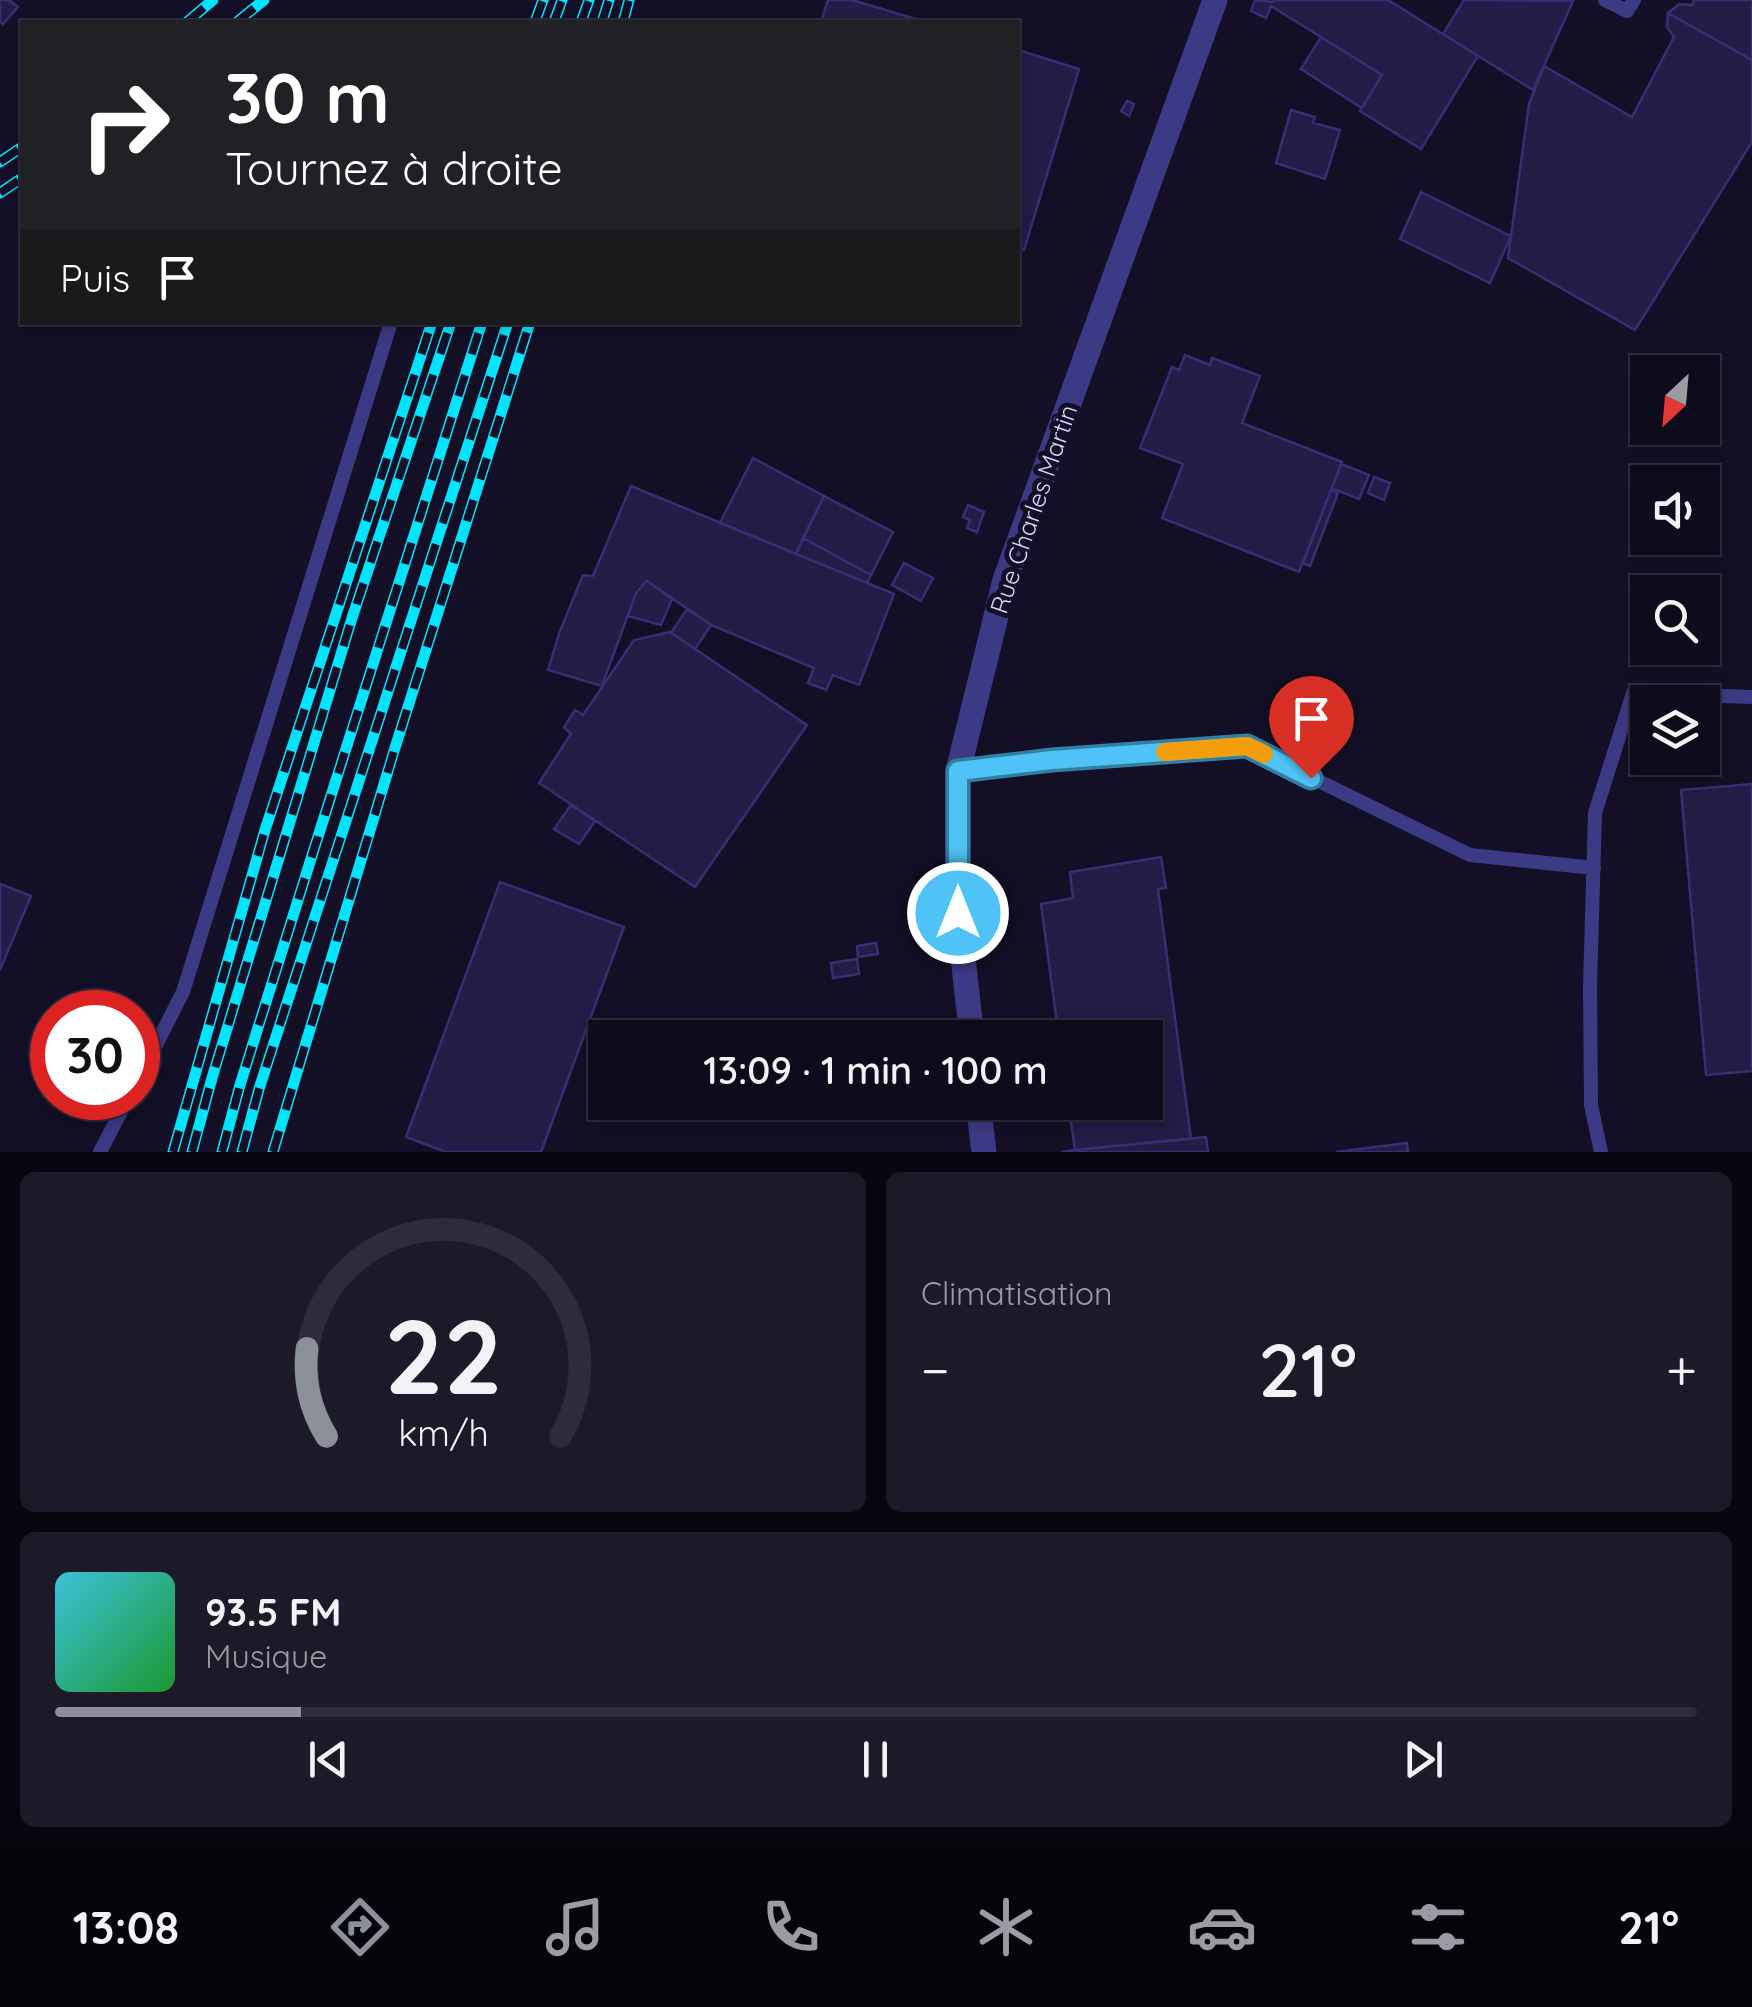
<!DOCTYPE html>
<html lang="fr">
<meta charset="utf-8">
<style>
body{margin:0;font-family:Quicksand,sans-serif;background:#1c1929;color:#f1f3f6;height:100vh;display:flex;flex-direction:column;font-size:38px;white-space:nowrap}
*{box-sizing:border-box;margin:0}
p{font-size:32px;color:#9b9ba3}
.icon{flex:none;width:55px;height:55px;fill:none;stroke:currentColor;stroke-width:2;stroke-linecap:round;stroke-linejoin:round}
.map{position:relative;height:1152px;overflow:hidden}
.side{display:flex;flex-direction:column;gap:20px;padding:20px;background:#08060f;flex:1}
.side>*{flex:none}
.top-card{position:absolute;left:20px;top:20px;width:1000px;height:305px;border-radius:0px;box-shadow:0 5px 15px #0003,0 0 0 2px #2e2b3b;background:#202124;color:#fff;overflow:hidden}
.needle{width:65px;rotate:206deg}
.controls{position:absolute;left:1630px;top:355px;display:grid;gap:20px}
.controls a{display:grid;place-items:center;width:90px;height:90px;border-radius:0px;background:#0e0b1c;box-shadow:0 5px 15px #0003,0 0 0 2px #2e2b3b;font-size:50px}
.speed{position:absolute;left:30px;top:990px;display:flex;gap:20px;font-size:50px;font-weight:700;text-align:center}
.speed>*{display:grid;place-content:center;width:130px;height:130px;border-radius:50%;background:#0e0b1c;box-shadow:0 5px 15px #0003,0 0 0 2px #2e2b3b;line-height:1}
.speed .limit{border:15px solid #d22;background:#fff;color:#111}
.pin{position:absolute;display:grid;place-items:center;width:85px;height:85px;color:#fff;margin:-102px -42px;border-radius:50% 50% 50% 0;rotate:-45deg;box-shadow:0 0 10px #0007}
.pin .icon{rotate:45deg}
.me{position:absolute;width:110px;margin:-55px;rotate:0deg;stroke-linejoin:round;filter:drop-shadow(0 0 8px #0008)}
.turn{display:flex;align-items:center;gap:35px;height:210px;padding:0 40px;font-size:45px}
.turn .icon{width:130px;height:130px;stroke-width:2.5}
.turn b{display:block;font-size:70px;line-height:85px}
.then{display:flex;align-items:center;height:95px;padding:0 40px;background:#0003;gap:20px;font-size:38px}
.big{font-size:75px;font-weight:600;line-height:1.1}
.side .tile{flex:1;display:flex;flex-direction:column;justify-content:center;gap:15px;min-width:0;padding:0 35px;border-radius:15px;background:#1c1929}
.side .dial{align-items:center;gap:0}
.dial svg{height:260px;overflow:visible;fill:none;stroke:#2e2b3b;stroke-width:7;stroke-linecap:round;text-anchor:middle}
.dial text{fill:#f1f3f6;stroke:none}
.song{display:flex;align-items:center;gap:30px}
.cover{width:120px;height:120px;border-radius:15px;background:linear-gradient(135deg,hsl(190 70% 55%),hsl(130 70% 35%))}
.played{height:10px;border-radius:5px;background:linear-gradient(90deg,#8c9099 15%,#2e2b3b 15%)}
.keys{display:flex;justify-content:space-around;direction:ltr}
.heat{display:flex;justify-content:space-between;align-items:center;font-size:55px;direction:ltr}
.side .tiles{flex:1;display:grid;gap:20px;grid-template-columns:1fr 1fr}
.tile:last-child{grid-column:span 2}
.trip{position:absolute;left:588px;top:1020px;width:575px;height:100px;border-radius:0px;background:#0e0b1c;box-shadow:0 5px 15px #0003,0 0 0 2px #2e2b3b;font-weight:600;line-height:100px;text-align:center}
.menu{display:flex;height:160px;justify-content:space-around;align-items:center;background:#06040b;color:#9b9ba3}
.menu .icon{width:70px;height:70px}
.menu .active{color:#8c9099}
.menu b{font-size:45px;color:#f1f3f6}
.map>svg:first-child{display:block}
</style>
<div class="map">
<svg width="1752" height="1152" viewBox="0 0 1752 1152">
<rect width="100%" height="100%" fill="#130f26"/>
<path fill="#241b47" stroke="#3b2d73" stroke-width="2.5" d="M0,0H9L18,7L3,24L0,22Z
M828,0H852L926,22H821Z
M1255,0L1273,2L1274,0H1388L1478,56L1421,149L1360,111L1382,75L1271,6L1266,18L1251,11Z
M1464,0L1573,1L1533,90L1443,34Z
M1694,0H1752V60L1668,13L1679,4L1692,5Z
M1668,13L1752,60V142L1635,330L1508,258L1529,104L1544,66L1632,117L1674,37L1667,27Z
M1321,37L1382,75L1362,108L1301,69Z
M1018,50L1079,69L1024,250L1018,249Z
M1127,101L1134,104L1129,116L1121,111Z
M1291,110L1315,117L1313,123L1340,130L1325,179L1276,163Z
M1421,192L1511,236L1490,283L1400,239Z
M1185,355L1210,365L1212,358L1260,376L1242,423L1342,462L1299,572L1162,518L1183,464L1140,448L1172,367L1179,370Z
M753,458L824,496L796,554L720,523Z
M1341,464L1369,475L1359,499L1332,488Z
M1374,477L1390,483L1384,500L1368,493Z
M631,486L894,594L859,685L833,675L826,690L808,683L814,668L711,625L647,581L636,593L602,686L548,670L560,631L583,575L593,576Z
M1331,490L1338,493L1310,566L1303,563Z
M824,496L893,532L871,575L803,538Z
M968,505L984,512L977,532L967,528L970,520L963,517Z
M803,538L871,575L867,583L796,554Z
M904,563L933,578L921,601L892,585Z
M647,581L672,599L661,625L628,616L636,593Z
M687,609L711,625L695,649L671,633Z
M670,632L807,725L695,887L539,783L571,734L564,727L575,710L583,715L634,640Z
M1752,784V1071L1706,1075L1681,790Z
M571,805L595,821L579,844L554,829Z
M1161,857L1166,888L1158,889L1191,1139L1075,1150L1068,1102H1145V1038H1059L1041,904L1073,898L1070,872Z
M500,882L624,927L541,1152H446L406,1137Z
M0,884L31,896L0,970Z
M876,943L878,954L858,957L857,946Z
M857,959L859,974L833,978L831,963Z
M1206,1137L1208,1152H1061L1075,1150Z
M1407,1143L1408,1152H1336Z"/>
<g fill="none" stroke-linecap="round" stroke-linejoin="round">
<path stroke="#3d3a85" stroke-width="14" d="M1605,0L1627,11L1634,0
M958,771L1052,761L1247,746L1470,855L1594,868
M138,1080L183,992L391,322
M100,1152L128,1098
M1601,1152L1591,1105L1590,986L1595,813L1633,693L1752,697"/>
<path stroke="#3d3a85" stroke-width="25" d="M972,1038L958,913V771L1005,580L1215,0
M978,1102L984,1152"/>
<defs>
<path id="rail" d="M187,22L213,0
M237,22L264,0
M535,22L543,0
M554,22L562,0
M581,22L589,0
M602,22L609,0
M623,22L629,0
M0,162L22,147
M0,193L22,178
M173,1152L265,830L432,322
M192,1152L212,1078L352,618L451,322
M222,1152L240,1085L315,846L482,322
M242,1152L259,1089L508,322
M273,1152L394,751L530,322"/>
</defs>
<use href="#rail" stroke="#00e5ff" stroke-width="11"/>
<use href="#rail" stroke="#130f26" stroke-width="8" stroke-dasharray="22" stroke-linecap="butt"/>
</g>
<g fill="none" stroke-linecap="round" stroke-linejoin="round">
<defs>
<path id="route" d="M958,913V771L1052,760L1247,746L1311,778"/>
</defs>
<use href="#route" stroke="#337fa1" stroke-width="25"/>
<use href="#route" stroke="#4fc3f7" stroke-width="18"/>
<path stroke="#f59e0b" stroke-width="18" d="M1165,752L1247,746L1264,754"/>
</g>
<g text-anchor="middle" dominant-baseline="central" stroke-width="10" stroke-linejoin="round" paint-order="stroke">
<g font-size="25" fill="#d9d4ff" stroke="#130f26">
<text transform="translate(1033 509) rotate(-71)">Rue Charles Martin</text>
</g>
</g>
</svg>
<div class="controls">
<a><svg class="needle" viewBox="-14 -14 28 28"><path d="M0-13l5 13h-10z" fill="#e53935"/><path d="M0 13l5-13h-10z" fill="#9b9ba3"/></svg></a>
<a><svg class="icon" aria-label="sound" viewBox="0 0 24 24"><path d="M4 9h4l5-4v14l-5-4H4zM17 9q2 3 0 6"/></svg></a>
<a><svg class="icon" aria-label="search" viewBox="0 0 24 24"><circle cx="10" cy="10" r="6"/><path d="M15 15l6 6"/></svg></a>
<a><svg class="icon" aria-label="layers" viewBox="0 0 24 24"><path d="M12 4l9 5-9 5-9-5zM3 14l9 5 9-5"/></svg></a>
</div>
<div class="speed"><div class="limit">30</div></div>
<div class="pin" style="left:1311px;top:778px;background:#d93025"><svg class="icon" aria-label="arrive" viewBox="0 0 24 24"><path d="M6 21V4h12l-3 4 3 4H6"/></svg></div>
<svg class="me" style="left:958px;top:913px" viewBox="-20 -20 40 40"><circle r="17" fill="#4fc3f7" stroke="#fff" stroke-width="3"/><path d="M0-11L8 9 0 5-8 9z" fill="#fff"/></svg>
<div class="trip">13:09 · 1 min · 100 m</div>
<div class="top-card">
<div class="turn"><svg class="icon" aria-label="right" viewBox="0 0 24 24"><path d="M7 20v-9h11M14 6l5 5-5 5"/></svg><div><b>30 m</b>Tournez à droite</div></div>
<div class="then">Puis<svg class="icon" aria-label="arrive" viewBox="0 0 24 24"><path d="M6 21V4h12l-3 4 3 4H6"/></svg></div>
</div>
</div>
<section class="side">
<div class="tiles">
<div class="tile dial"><svg viewBox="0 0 100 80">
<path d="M14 69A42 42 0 1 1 86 69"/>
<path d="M14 69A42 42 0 0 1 8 42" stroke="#8c9099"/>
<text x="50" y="56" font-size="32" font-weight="700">22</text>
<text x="50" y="72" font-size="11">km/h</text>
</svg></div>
<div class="tile"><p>Climatisation</p>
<div class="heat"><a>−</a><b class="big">21°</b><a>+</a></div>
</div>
<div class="tile">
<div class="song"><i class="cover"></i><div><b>93.5 FM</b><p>Musique</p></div></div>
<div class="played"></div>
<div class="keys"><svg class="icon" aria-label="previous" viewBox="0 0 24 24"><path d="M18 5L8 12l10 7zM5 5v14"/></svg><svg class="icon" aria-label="pause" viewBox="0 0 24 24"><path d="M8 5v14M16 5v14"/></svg><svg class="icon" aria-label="next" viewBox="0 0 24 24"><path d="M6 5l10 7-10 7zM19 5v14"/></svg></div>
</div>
</div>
</section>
<nav class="menu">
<b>13:08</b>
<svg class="icon active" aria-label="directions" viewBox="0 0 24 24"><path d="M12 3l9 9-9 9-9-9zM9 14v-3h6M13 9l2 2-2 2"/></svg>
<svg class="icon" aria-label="music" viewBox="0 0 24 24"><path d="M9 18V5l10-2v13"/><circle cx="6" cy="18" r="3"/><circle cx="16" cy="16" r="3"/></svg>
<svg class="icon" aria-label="phone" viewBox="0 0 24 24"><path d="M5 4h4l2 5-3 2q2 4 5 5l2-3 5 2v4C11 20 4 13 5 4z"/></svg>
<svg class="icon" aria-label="climate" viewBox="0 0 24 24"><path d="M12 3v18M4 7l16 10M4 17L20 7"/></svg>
<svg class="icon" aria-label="car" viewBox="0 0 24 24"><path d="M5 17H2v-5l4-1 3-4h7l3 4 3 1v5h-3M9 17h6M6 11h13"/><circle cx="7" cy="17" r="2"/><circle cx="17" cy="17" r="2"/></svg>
<svg class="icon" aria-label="filters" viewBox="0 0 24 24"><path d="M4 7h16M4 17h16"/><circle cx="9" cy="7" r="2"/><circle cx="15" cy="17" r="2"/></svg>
<b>21°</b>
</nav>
